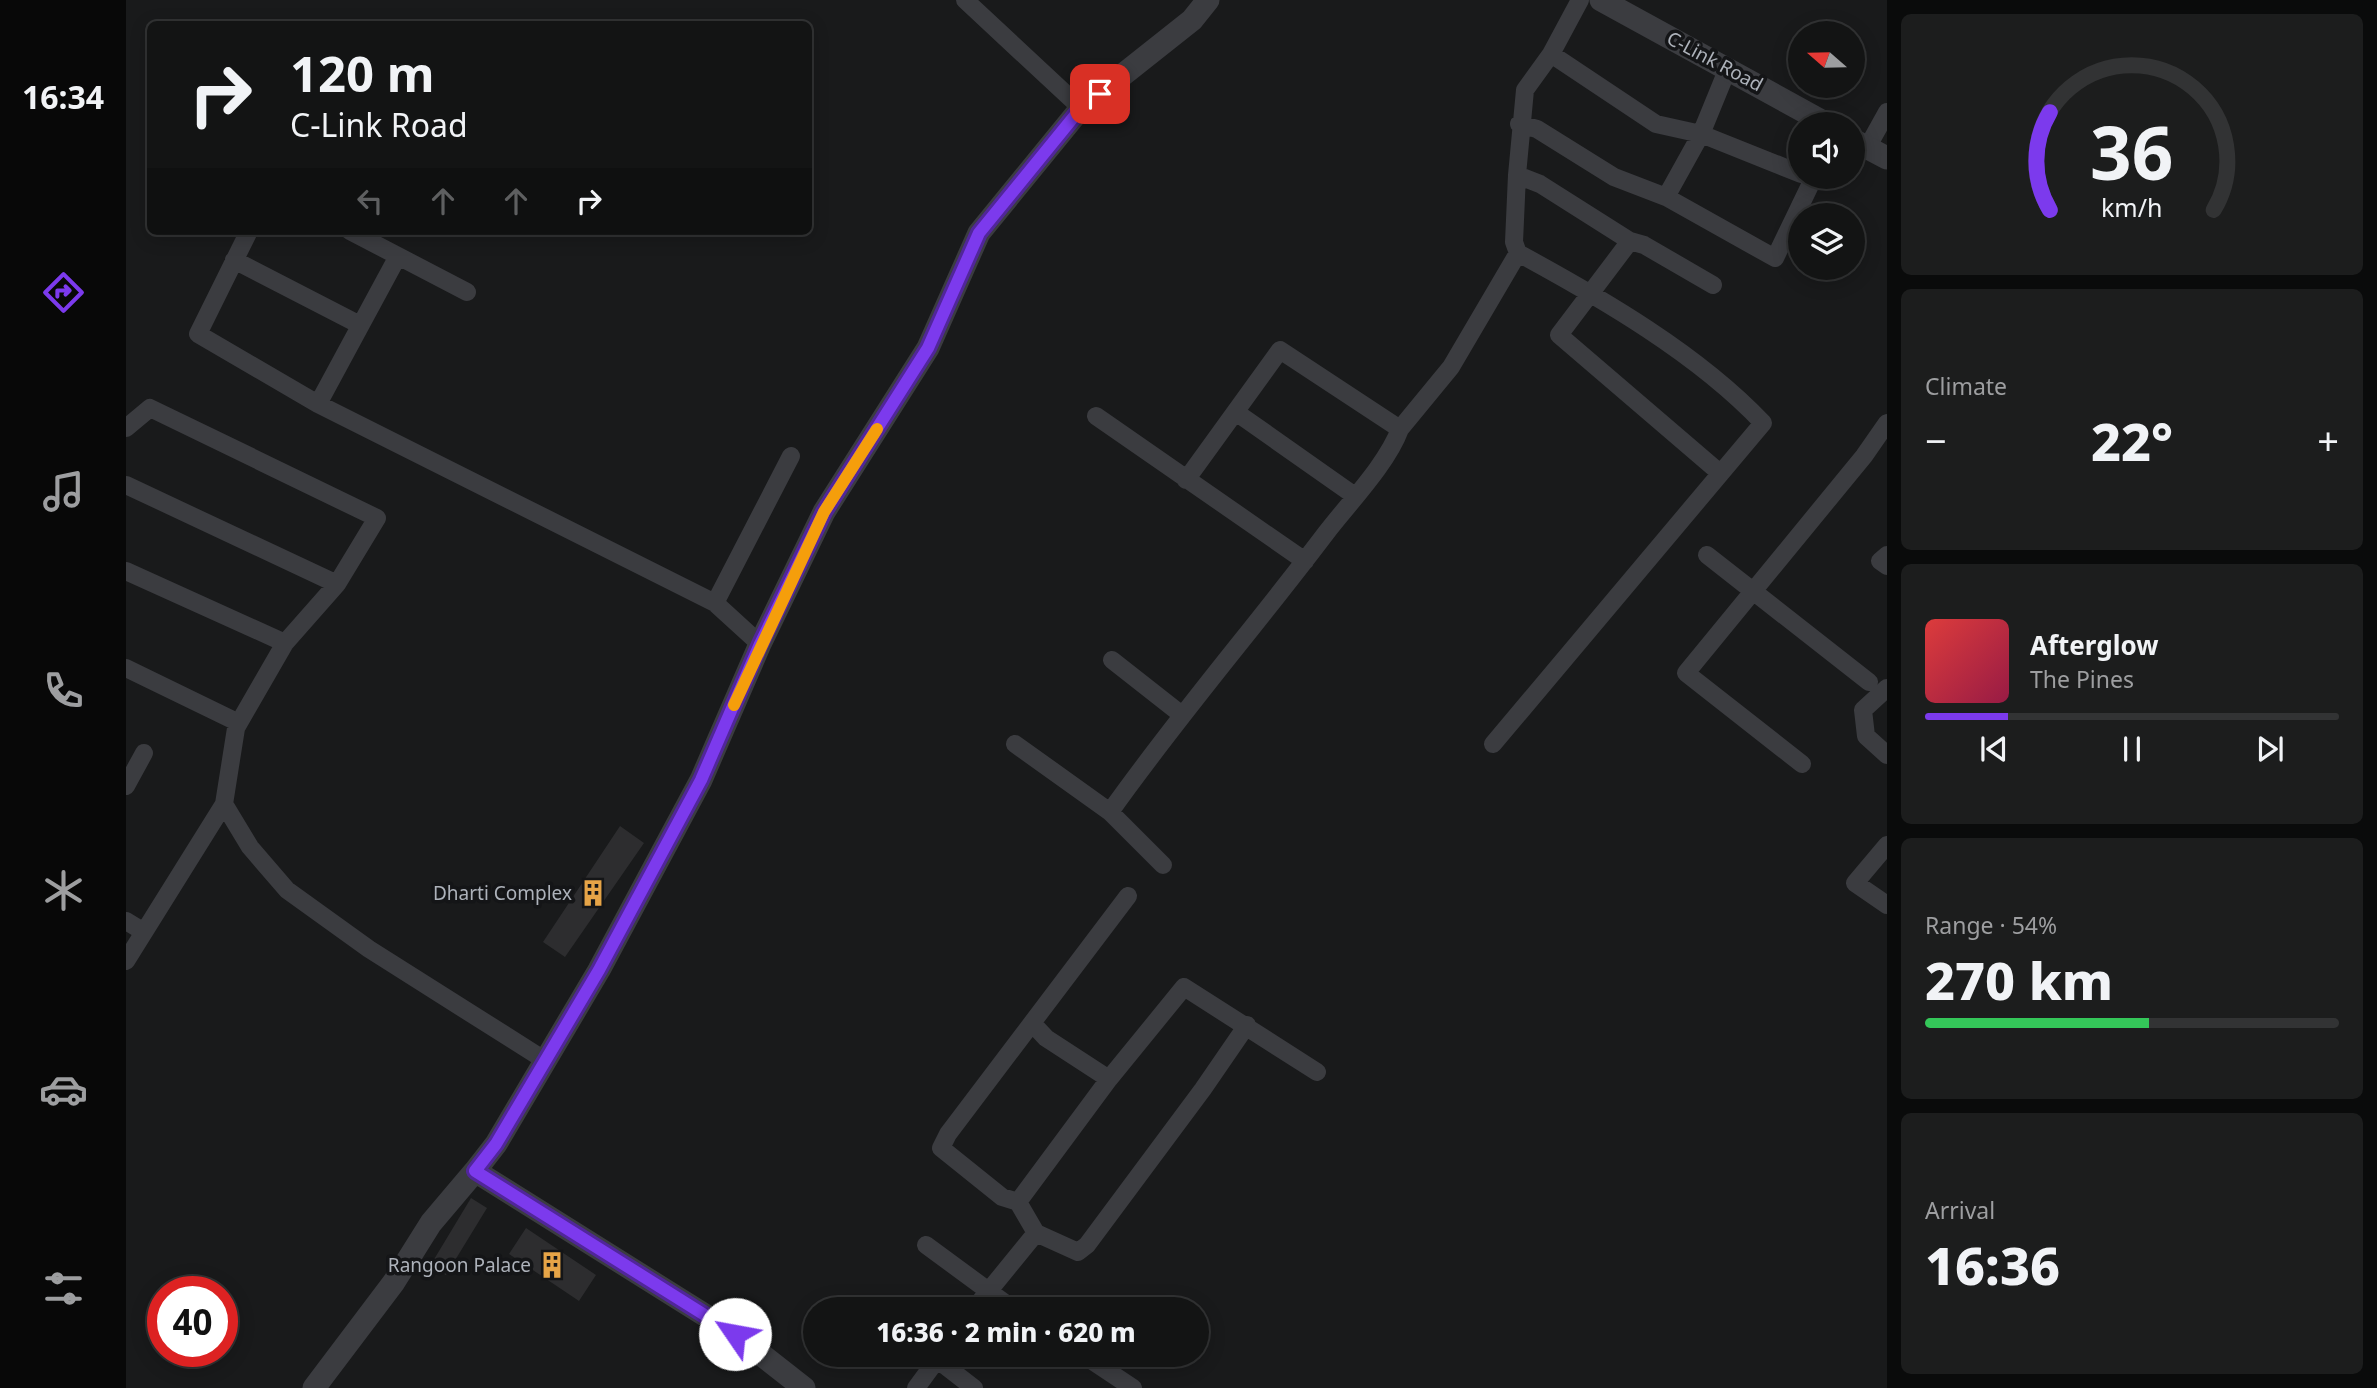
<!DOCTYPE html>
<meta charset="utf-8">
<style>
body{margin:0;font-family:"Noto Sans",sans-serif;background:#1c1d1d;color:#f1f3f6;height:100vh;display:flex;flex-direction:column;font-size:26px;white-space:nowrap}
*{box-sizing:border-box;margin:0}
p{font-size:23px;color:#9d9ea0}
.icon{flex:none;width:38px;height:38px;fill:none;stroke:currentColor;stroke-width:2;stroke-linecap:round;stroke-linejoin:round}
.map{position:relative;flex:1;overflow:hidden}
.panel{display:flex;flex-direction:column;gap:14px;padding:14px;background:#0a0b0b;width:490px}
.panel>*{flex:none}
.banner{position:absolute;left:21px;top:21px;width:665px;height:214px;border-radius:10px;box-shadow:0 4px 18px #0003,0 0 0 2px #323334;background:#131414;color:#f1f3f6;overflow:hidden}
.needle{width:46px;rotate:290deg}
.controls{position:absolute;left:1662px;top:21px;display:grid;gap:14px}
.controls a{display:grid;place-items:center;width:77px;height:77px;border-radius:50%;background:#131414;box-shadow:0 4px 18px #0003,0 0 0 2px #323334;font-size:35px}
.speed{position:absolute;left:21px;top:1276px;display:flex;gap:14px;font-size:35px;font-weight:700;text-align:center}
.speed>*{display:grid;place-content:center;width:91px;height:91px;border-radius:50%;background:#131414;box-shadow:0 4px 18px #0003,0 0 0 2px #323334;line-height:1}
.speed .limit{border:10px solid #d22;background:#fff;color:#111}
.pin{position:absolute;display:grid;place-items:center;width:60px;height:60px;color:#fff;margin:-30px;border-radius:14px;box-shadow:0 4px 10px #0006}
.me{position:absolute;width:77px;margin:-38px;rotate:303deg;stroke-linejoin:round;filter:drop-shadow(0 0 5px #0008)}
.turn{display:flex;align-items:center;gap:24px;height:147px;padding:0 28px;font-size:32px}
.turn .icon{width:91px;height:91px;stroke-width:2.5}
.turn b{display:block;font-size:49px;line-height:60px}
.lanes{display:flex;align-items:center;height:66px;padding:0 28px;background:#0003;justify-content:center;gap:35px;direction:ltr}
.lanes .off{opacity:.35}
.big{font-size:52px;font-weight:800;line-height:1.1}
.panel .tile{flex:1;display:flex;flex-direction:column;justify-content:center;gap:10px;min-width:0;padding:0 24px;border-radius:10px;background:#1c1d1d}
.panel .dial{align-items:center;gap:0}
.dial svg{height:182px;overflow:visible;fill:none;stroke:#323334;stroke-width:7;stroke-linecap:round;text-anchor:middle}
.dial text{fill:#f1f3f6;stroke:none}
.song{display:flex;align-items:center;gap:21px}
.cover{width:84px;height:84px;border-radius:10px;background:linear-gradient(135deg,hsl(0 70% 55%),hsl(340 70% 35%))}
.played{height:7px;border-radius:4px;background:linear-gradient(90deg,#7c3aed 20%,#323334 20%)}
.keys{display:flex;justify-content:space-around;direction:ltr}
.heat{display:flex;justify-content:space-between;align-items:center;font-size:38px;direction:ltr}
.charge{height:10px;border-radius:5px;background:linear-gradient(90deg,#34c759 54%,#323334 0)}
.trip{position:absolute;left:677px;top:1297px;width:406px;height:70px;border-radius:35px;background:#131414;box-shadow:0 4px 18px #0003,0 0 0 2px #323334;font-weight:800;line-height:70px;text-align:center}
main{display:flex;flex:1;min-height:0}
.tabs{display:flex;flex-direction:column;width:126px;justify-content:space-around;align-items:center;background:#080808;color:#9d9ea0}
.tabs .icon{width:49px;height:49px}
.tabs .selected{color:#7c3aed}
.tabs b{font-size:32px;color:#f1f3f6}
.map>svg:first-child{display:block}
</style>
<main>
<nav class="tabs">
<b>16:34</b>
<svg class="icon selected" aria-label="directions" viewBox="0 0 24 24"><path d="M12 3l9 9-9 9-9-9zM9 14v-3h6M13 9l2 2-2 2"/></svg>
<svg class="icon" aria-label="music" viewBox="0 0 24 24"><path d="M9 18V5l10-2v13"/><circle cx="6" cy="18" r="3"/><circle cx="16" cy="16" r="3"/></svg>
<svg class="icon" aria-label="phone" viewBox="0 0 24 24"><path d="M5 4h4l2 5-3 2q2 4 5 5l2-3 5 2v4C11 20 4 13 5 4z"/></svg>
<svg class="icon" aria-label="climate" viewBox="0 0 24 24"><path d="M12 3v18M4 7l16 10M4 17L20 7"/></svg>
<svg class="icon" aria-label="car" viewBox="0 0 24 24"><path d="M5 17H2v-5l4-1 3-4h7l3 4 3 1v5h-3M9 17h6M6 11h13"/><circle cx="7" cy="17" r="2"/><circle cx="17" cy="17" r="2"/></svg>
<svg class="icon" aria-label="filters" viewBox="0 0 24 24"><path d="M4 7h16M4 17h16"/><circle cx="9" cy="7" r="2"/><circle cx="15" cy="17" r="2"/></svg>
</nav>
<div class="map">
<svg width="1761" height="1388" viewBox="0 0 1761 1388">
<rect width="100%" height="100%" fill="#191a1b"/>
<path fill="#2d2d2f" d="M494,826L518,843L439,957L417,942Z
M345,1198L361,1208L320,1275L304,1266Z
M400,1228L470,1275L453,1301L383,1254Z"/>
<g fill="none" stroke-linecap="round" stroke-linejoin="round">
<path stroke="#3b3c40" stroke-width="18" d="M839,0L955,108
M1425,54L1530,124L1575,134L1675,174
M1393,124L1411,129L1488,177L1540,197L1649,258L1688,177
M1741,148L1761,112
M1391,175L1414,184L1504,241L1518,245L1587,285
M1540,197L1575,134L1602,68
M123,231L72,334L192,404L589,603L634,644
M224,231L341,292
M1504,241L1433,335L1594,473
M108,260L234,325
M192,404L272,256
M1111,413L1229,496
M970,416L1179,561
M0,428L24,408L251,518L211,584L0,485
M1060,480L1154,350L1274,429
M1581,555L1743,682
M1761,555L1754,561L1761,566
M0,571L159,643L110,728
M589,603L665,456
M159,643L211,584
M986,660L1056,715
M0,668L111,722L98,804
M1761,688L1737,710L1740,736L1761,755
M889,744L984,812C1052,716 1129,627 1200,533C1223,503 1261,464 1274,429L1325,367L1392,253
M1367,744L1637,423C1572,354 1475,298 1392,253L1388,242L1391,175L1399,90L1425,54L1454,0
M1676,764L1560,673L1738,456L1761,423
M0,786L18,753
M984,812L1037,865
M1761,845L1729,883L1761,905
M1002,896L822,1134L815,1148L876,1197L892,1202L910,1233L952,1252L961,1245L1077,1089L1121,1025
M0,921L18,932
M0,961L98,804L124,847L161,890L243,949L420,1061
M906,1023L920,1038L983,1079
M892,1202L983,1079L1058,987L1191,1072
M800,1245L887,1309
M848,1309L910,1233
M804,1354L848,1388
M956,1354L1007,1388
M790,1388L815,1354"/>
<path stroke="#3b3c40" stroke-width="23" d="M1475,0L1701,124
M1727,140L1761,158
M188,1388L268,1282L305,1223L349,1171
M678,1388L609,1334L349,1171L370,1144L473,970L575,780L634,644L698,512L802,348L853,233L955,108L1066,20L1082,0"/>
</g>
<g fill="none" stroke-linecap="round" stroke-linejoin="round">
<defs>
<path id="route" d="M609,1334L349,1171L370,1144L473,970L575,780L634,644L698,512L802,348L853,233L955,108L974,94"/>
</defs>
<use href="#route" stroke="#51269a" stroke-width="18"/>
<use href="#route" stroke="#7c3aed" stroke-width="12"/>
<path stroke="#f59e0b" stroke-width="12" d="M608,705L698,512L751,429"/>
</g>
<defs>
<symbol id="building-bare" viewBox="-9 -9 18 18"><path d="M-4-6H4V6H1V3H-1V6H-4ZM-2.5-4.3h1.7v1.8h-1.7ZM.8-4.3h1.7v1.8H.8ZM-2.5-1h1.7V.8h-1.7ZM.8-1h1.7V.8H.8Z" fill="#e6a447" stroke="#141517" stroke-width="2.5" paint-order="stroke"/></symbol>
</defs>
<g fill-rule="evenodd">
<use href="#building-bare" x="448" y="874" width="38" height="38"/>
<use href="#building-bare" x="407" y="1246" width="38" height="38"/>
</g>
<g text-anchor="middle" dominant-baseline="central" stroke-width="7" stroke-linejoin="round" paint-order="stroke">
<g font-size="19" fill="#adb2ba" stroke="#141517">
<text transform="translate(1589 61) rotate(28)">C-Link Road</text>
</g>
<g font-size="19" fill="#adb2ba" stroke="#141517" text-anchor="end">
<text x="446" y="893">Dharti Complex</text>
<text x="405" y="1265">Rangoon Palace</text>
</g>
</g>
</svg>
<div class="controls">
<a><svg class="needle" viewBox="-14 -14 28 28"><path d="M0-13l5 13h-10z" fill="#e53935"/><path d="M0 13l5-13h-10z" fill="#9d9ea0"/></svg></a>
<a><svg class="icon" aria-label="sound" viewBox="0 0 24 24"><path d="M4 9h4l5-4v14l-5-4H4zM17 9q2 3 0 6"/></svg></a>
<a><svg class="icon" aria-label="layers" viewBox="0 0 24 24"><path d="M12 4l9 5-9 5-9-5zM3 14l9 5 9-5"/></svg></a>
</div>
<div class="speed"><div class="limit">40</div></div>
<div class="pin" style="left:974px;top:94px;background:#d93025"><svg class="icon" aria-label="arrive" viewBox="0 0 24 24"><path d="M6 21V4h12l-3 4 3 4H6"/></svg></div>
<svg class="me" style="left:609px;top:1334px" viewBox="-20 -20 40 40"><circle r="19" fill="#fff"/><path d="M0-13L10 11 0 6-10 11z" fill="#7c3aed"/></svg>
<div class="trip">16:36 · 2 min · 620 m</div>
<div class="banner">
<div class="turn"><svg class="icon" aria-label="right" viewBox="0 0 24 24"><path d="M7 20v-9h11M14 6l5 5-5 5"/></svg><div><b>120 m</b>C-Link Road</div></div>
<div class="lanes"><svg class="icon off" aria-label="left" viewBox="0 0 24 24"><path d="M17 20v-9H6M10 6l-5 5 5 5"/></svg><svg class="icon off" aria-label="ahead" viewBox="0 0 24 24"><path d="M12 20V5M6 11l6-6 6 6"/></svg><svg class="icon off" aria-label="ahead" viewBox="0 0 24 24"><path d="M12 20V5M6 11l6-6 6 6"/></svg><svg class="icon" aria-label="right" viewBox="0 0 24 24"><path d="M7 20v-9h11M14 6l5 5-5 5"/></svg></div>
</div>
</div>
<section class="panel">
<div class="tile dial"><svg viewBox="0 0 100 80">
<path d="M14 69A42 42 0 1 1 86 69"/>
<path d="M14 69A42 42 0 0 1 14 26" stroke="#7c3aed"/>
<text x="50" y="56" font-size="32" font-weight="700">36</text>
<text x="50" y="72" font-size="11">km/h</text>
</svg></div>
<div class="tile"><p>Climate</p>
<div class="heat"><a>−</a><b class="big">22°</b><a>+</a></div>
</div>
<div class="tile">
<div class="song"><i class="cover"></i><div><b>Afterglow</b><p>The Pines</p></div></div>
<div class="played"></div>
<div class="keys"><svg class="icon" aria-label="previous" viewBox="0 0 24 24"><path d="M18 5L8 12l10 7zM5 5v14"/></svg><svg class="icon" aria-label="pause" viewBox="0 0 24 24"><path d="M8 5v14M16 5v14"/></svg><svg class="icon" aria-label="next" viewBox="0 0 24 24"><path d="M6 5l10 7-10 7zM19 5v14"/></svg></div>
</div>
<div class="tile"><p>Range · 54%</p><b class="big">270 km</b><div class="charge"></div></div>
<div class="tile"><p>Arrival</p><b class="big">16:36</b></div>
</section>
</main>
